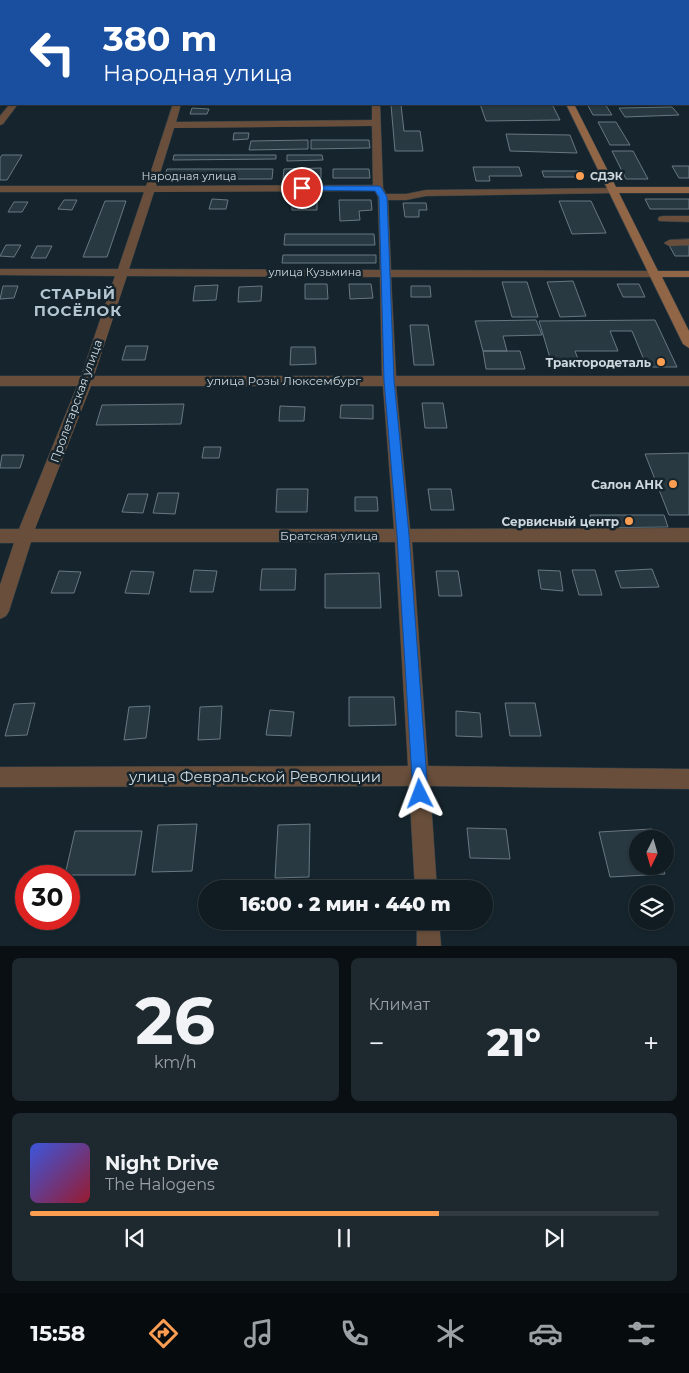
<!DOCTYPE html>
<html lang="ru">
<meta charset="utf-8">
<style>
body{margin:0;font-family:Montserrat,sans-serif;background:#1e292f;color:#f1f3f6;height:100vh;display:flex;flex-direction:column;font-size:19px;white-space:nowrap}
*{box-sizing:border-box;margin:0}
p{font-size:16px;color:#9ca1a5}
.icon{flex:none;width:28px;height:28px;fill:none;stroke:currentColor;stroke-width:2;stroke-linecap:round;stroke-linejoin:round}
.map{position:relative;height:946px;overflow:hidden}
.details{display:flex;flex-direction:column;gap:12px;padding:12px;background:#090f13;flex:1}
.details>*{flex:none}
.guide{position:absolute;left:0px;top:0px;width:690px;height:105px;box-shadow:0 1px 4px #0004,0 0 0 1px #303a40;background:#1a4fa0;color:#fff;overflow:hidden}
.needle{width:32px;rotate:185deg}
.tools{position:absolute;left:629px;top:830px;display:grid;gap:10px}
.tools a{display:grid;place-items:center;width:45px;height:45px;border-radius:50%;background:#101c22;box-shadow:0 1px 4px #0004,0 0 0 1px #303a40;font-size:25px}
.speed{position:absolute;left:15px;top:865px;display:flex;gap:10px;font-size:25px;font-weight:700;text-align:center}
.speed>*{display:grid;place-content:center;width:65px;height:65px;border-radius:50%;background:#101c22;box-shadow:0 1px 4px #0004,0 0 0 1px #303a40;line-height:1}
.speed .limit{border:8px solid #d22;background:#fff;color:#111}
.pin{position:absolute;display:grid;place-items:center;width:42px;height:42px;color:#fff;margin:-21px;border:2px solid #fff;border-radius:50%;box-shadow:0 1px 5px #0007}
.me{position:absolute;width:55px;margin:-28px;rotate:357deg;stroke-linejoin:round;filter:drop-shadow(0 0 4px #0008)}
.turn{display:flex;align-items:center;gap:18px;height:105px;padding:0 20px;font-size:22px}
.turn .icon{width:65px;height:65px;stroke-width:2.5}
.turn b{display:block;font-size:35px;line-height:42px}
.big{font-size:38px;font-weight:800;line-height:1.1}
.details .card{flex:1;display:flex;flex-direction:column;justify-content:center;gap:8px;min-width:0;padding:0 18px;border-radius:8px;background:#1e292f}
.details .dial{align-items:center;gap:0}
.dial b{font-size:65px;line-height:1}
.song{display:flex;align-items:center;gap:15px}
.cover{width:60px;height:60px;border-radius:8px;background:linear-gradient(135deg,hsl(230 70% 55%),hsl(350 70% 35%))}
.played{height:5px;border-radius:2px;background:linear-gradient(90deg,#fb9e52 65%,#303a40 65%)}
.keys{display:flex;justify-content:space-around;direction:ltr}
.heat{display:flex;justify-content:space-between;align-items:center;font-size:28px;direction:ltr}
.details .tiles{flex:1;display:grid;gap:12px;grid-template-columns:1fr 1fr}
.card:last-child{grid-column:span 2}
.trip{position:absolute;left:198px;top:880px;width:295px;height:50px;border-radius:25px;background:#101c22;box-shadow:0 1px 4px #0004,0 0 0 1px #303a40;font-weight:800;line-height:50px;text-align:center}
.tab-bar{display:flex;height:80px;justify-content:space-around;align-items:center;background:#060b0e;color:#9ca1a5}
.tab-bar .icon{width:35px;height:35px}
.tab-bar .current{color:#fb9e52}
.tab-bar b{font-size:22px;color:#f1f3f6}
.map>svg:first-child{display:block}
</style>
<div class="map">
<svg width="689" height="946" viewBox="0 0 689 946">
<rect width="100%" height="100%" fill="#16252d"/>
<path fill="#293942" stroke="#677882" d="M480,104H552L560,120L486,121Z
M587,104H605L612,115H593Z
M391,105H401L404,131H420L423,151H395Z
M672,107L679,115L625,117L619,108Z
M192,108L209,109L207,114H190Z
M598,122H616L630,145H610Z
M234,133H249L248,139L233,140Z
M506,134L570,135L577,153L510,151Z
M308,140V149L249,150L251,141Z
M311,140H369L370,148L311,149Z
M612,151H633L648,179H626Z
M2,155H22L7,180H0V158Z
M174,155H276V159L173,160Z
M287,155H322L323,160L287,161Z
M672,166H689V178H679Z
M473,167H519L522,176H489L490,181H476Z
M321,168V178L283,179L284,169Z
M167,169H273L272,179H164Z
M333,169H369L370,178H333Z
M542,171H583L585,177H544Z
M212,199L228,200L226,209H209Z
M645,199H689V209H650Z
M64,200H77L72,210L58,209Z
M339,200H371L372,210L359,211L360,220L340,221Z
M105,201H126L107,257H83Z
M292,201H317V210H292Z
M559,201H591L606,233L572,234Z
M14,202H28L22,212H8Z
M403,203H426L427,210H419V217H405Z
M285,234H374L375,245H284Z
M6,245H21L14,257L0,256Z
M669,245H689V256H675Z
M37,246H52L46,258H31Z
M283,255H376V263H282Z
M573,281L586,316L560,317L547,282Z
M502,282H527L538,317H512Z
M305,284H327L328,299H305Z
M349,284H371L373,298L350,299Z
M617,284H639L645,297H623Z
M218,285L216,300L193,301L195,286Z
M3,286H18L14,298L0,299Z
M262,286L261,301L238,302L239,287Z
M411,286H430L431,297H411Z
M536,320L542,335L503,336L507,351H483L475,321Z
M655,320L677,367H647L632,331H610L618,351H575L581,367L553,368L539,321Z
M410,325H428L434,365H414Z
M126,346H148L145,360H122Z
M291,347H315L316,364L290,365Z
M483,351H520L525,369H486Z
M422,403H443L447,428H425Z
M184,404L181,424L96,425L102,405Z
M341,405H373V419L340,418Z
M280,406L305,407L304,421H279Z
M204,447H221L219,458H202Z
M689,453V515H669L645,454Z
M2,455H24L20,468H0Z
M277,489H308L307,512H276Z
M428,489H451L454,510H431Z
M158,493H179L175,514L153,513Z
M128,494H148L143,513L122,512Z
M355,497H377L378,511H355Z
M590,515H664L668,527L593,528Z
M262,569H296L295,590H260Z
M652,569L659,587L621,588L615,571Z
M194,570L217,571L213,592H190Z
M538,570L560,571L563,591L541,589Z
M572,570H595L602,595H579Z
M59,571L81,572L74,593H51Z
M131,571L154,572L149,594L125,593Z
M436,571H458L462,596H439Z
M379,573L381,608H325V574Z
M349,697H394L396,725L349,726Z
M35,703L27,735L5,736L14,704Z
M505,703H535L541,736H510Z
M150,706L146,738L124,740L129,707Z
M222,706L220,739L198,740L200,707Z
M270,710L294,712L291,736L266,735Z
M456,711L480,713L482,737L456,736Z
M197,824L192,871L152,872L158,825Z
M310,824L309,877L275,878L278,825Z
M467,828L506,829L510,859L470,858Z
M652,829L654,839H638V866H663L665,874L610,877L599,832Z
M75,831H142L135,875H65Z"/>
<g fill="none" stroke-linecap="round" stroke-linejoin="round">
<defs>
<path id="street" d="M0,79H1V83H0Z
M10,104H18L3,124L0,125V116Z
M173,104H181L176,122L372,120V104H380L383,188L386,194H406L426,190L618,188V192L614,193L426,196L406,200H388L391,270L655,271L661,274L655,277H391L396,376H689V386H396L410,529L689,528V542H412L428,766L689,769V789L430,786L437,889H415L409,786L0,787V767L408,766L395,542H31L9,611L6,616L0,619V585L14,543H0V529H19L77,386H0V376H81L115,276L0,275V269H118L144,192H0V186H146ZM372,126L373,185L156,186L174,128ZM375,191L378,197L380,270L129,269L154,192ZM127,276L380,277L382,376H94ZM91,386H383L394,529H35Z
M663,216H689V222L659,221L658,219L659,217Z
M689,239V245L669,246L664,243L669,240Z
M417,921H439L441,946H417Z"/>
<path id="secondary" d="M566,104H574L616,187H689V193H619L658,271H689V277H662L689,331V348L683,344Z"/>
</defs>
<use href="#street" stroke="#334149" stroke-width="1"/>
<use href="#secondary" stroke="#334149" stroke-width="1"/>
<use href="#street" fill="#694f3b" fill-rule="evenodd"/>
<use href="#secondary" fill="#916647" fill-rule="evenodd"/>
<path stroke="#6f7b82" stroke-width="2" stroke-dasharray="4.5 4.5" stroke-linecap="butt" d="M181,0L204,1
M241,0L254,1
M271,0L277,1
M297,0L308,1
M359,0L370,1
M383,0L388,1
M53,1L70,0
M77,1L92,0"/>
</g>
<path fill="#1a73e8" stroke="#114b97" d="M302,186H378L381,187L387,197L394,380L409,535L428,794L426,800L420,802L415,800L413,794L397,535L384,380L379,197L375,191L299,190V187Z"/>
<g fill="#fb9e52" stroke="#16252d" stroke-width="2">
<circle cx="580" cy="176" r="5"/>
<circle cx="661" cy="362" r="5"/>
<circle cx="673" cy="484" r="5"/>
<circle cx="629" cy="521" r="5"/>
</g>
<g text-anchor="middle" dominant-baseline="central" stroke-width="5" stroke-linejoin="round" paint-order="stroke">
<g font-size="11" fill="#ced7dd" stroke="#16252d">
<text x="189" y="176">Народная улица</text>
<text x="315" y="272">улица Кузьмина</text>
</g>
<g font-size="11" font-weight="bold" fill="#ced7dd" stroke="#16252d" text-anchor="start">
<text x="590" y="176">СДЭК</text>
</g>
<g font-size="12" font-weight="bold" fill="#ced7dd" stroke="#16252d" text-anchor="end">
<text x="651" y="362">Трактородеталь</text>
<text x="663" y="484">Салон АНК</text>
<text x="619" y="521">Сервисный центр</text>
</g>
<g font-size="12" fill="#ced7dd" stroke="#16252d">
<text x="284" y="380">улица Розы Люксембург</text>
<text transform="translate(76 401) rotate(-70)">Пролетарская улица</text>
<text x="329" y="535">Братская улица</text>
</g>
<g font-size="15" font-weight="bold" letter-spacing="1" fill="#b4c6d2" stroke="#16252d">
<text x="78" y="293">СТАРЫЙ<tspan x="78" dy="17">ПОСЁЛОК</tspan></text>
</g>
<g font-size="15" fill="#ced7dd" stroke="#16252d">
<text x="255" y="776">улица Февральской Революции</text>
</g>
</g>
</svg>
<div class="tools">
<a><svg class="needle" viewBox="-14 -14 28 28"><path d="M0-13l5 13h-10z" fill="#e53935"/><path d="M0 13l5-13h-10z" fill="#9ca1a5"/></svg></a>
<a><svg class="icon" aria-label="layers" viewBox="0 0 24 24"><path d="M12 4l9 5-9 5-9-5zM3 14l9 5 9-5"/></svg></a>
</div>
<div class="speed"><div class="limit">30</div></div>
<div class="pin" style="left:302px;top:188px;background:#d93025"><svg class="icon" aria-label="arrive" viewBox="0 0 24 24"><path d="M6 21V4h12l-3 4 3 4H6"/></svg></div>
<svg class="me" style="left:420px;top:794px" viewBox="-20 -20 40 40"><path d="M0-17L14 15 0 8-14 15z" fill="#1a73e8" stroke="#fff" stroke-width="4"/></svg>
<div class="trip">16:00 · 2 мин · 440 m</div>
<div class="guide">
<div class="turn"><svg class="icon" aria-label="left" viewBox="0 0 24 24"><path d="M17 20v-9H6M10 6l-5 5 5 5"/></svg><div><b>380 m</b>Народная улица</div></div>
</div>
</div>
<section class="details">
<div class="tiles">
<div class="card dial"><b>26</b><p>km/h</p></div>
<div class="card"><p>Климат</p>
<div class="heat"><a>−</a><b class="big">21°</b><a>+</a></div>
</div>
<div class="card">
<div class="song"><i class="cover"></i><div><b>Night Drive</b><p>The Halogens</p></div></div>
<div class="played"></div>
<div class="keys"><svg class="icon" aria-label="previous" viewBox="0 0 24 24"><path d="M18 5L8 12l10 7zM5 5v14"/></svg><svg class="icon" aria-label="pause" viewBox="0 0 24 24"><path d="M8 5v14M16 5v14"/></svg><svg class="icon" aria-label="next" viewBox="0 0 24 24"><path d="M6 5l10 7-10 7zM19 5v14"/></svg></div>
</div>
</div>
</section>
<nav class="tab-bar">
<b>15:58</b>
<svg class="icon current" aria-label="directions" viewBox="0 0 24 24"><path d="M12 3l9 9-9 9-9-9zM9 14v-3h6M13 9l2 2-2 2"/></svg>
<svg class="icon" aria-label="music" viewBox="0 0 24 24"><path d="M9 18V5l10-2v13"/><circle cx="6" cy="18" r="3"/><circle cx="16" cy="16" r="3"/></svg>
<svg class="icon" aria-label="phone" viewBox="0 0 24 24"><path d="M5 4h4l2 5-3 2q2 4 5 5l2-3 5 2v4C11 20 4 13 5 4z"/></svg>
<svg class="icon" aria-label="climate" viewBox="0 0 24 24"><path d="M12 3v18M4 7l16 10M4 17L20 7"/></svg>
<svg class="icon" aria-label="car" viewBox="0 0 24 24"><path d="M5 17H2v-5l4-1 3-4h7l3 4 3 1v5h-3M9 17h6M6 11h13"/><circle cx="7" cy="17" r="2"/><circle cx="17" cy="17" r="2"/></svg>
<svg class="icon" aria-label="filters" viewBox="0 0 24 24"><path d="M4 7h16M4 17h16"/><circle cx="9" cy="7" r="2"/><circle cx="15" cy="17" r="2"/></svg>
</nav>
